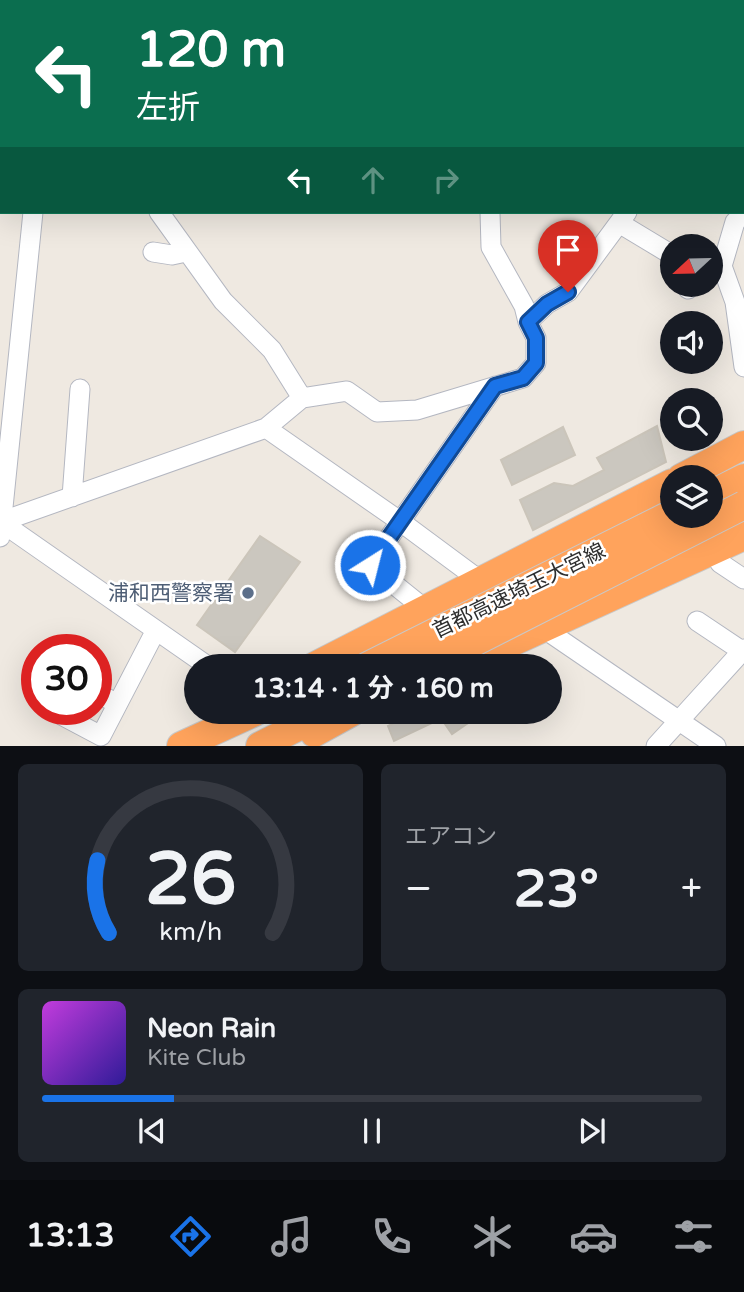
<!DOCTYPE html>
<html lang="ja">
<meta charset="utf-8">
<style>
body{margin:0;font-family:"Varela Round","Noto Sans JP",sans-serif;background:#20242c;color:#f1f3f6;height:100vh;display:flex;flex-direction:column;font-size:26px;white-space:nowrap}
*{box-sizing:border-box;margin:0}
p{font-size:23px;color:#9ea1a6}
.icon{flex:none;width:38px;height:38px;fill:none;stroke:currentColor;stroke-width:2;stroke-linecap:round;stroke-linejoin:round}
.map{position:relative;height:746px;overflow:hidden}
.panel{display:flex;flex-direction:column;gap:18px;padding:18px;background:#0d0f14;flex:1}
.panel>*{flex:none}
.banner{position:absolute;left:0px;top:0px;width:746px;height:214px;box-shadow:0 7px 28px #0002;background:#0b6e4f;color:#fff;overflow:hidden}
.needle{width:46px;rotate:248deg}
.fabs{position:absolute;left:660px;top:234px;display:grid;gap:14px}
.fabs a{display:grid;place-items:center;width:63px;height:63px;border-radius:50%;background:#171b24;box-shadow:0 7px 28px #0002;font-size:35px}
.speed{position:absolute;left:21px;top:634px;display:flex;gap:14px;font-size:35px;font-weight:700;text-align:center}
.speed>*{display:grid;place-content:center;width:91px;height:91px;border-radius:50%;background:#171b24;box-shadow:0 7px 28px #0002;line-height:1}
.speed .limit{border:10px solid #d22;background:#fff;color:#111}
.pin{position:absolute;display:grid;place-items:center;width:60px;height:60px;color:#fff;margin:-72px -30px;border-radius:50% 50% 50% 0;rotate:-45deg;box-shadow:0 0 7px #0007}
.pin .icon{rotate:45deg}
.me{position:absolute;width:77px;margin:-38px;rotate:36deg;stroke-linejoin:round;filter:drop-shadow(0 0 5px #0008)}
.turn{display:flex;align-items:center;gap:24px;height:147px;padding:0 21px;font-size:32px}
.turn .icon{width:91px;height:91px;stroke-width:2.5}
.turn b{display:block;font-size:49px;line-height:60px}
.lanes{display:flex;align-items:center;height:66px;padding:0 21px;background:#0003;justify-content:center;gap:35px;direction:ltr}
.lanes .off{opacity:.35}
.big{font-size:52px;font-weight:700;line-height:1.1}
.panel .card{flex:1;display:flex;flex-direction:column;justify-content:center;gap:10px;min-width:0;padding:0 24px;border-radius:10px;background:#20242c}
.panel .dial{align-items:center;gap:0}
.dial svg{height:182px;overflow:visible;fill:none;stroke:#363941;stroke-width:7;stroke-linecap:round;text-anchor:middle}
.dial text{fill:#f1f3f6;stroke:none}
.song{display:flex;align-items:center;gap:21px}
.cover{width:84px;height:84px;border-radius:10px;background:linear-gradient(135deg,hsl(290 70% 55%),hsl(250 70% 35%))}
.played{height:7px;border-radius:4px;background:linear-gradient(90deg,#1a73e8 20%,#363941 20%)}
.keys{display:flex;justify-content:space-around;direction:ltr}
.heat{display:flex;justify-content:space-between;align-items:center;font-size:38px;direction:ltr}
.panel .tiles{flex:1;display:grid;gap:18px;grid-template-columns:1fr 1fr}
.card:last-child{grid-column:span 2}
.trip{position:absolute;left:184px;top:654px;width:378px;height:70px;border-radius:35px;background:#171b24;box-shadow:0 7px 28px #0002;font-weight:700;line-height:70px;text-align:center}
.menu{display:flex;height:112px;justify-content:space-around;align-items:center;background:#090b0e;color:#9ea1a6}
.menu .icon{width:49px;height:49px}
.menu .current{color:#1a73e8}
.menu b{font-size:32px;color:#f1f3f6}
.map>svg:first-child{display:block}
</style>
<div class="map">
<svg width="744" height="746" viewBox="0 0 744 746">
<rect width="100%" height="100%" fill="#efe9e1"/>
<path fill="#cbc7bf" stroke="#cbc5ba" stroke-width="2" d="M657,426L666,462L533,530L520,500L554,483L573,486L604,470L597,458Z
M563,427L575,455L512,485L501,460Z
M260,536L300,562L235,652L197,625Z
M417,712H455L394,741L388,726Z
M462,712H470L474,719L452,734L445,724Z"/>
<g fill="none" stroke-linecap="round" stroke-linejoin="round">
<defs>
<path id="minor" d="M639,0L641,2
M53,2V0
M210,2L212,0
M320,2L323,0
M587,2L589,0
M0,134H2
M0,187H2
M159,212L223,301L272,350L302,398
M744,213L735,222L722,266L735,302L744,367
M619,223L672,255
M153,252L172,255L186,252
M686,285L688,289L693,285
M528,322L547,304L568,292L627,212
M72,497L80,389
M0,522L266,428
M1,522L209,667
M0,537L33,212
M717,557L720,563L744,579
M482,582L401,522L266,428L302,398L347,391L377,412L417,410L523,378L536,363V338L528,322L524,306L491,247L490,212
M426,610L370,565L495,386
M697,621L742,651
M543,628L716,746
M96,692L117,704
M50,709L101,736L156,630
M656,746L744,649"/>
<path id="highway" d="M719,0L721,2
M681,478L744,445
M710,495L744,478
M313,667L672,483
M458,667L744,536
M314,733L352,712
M181,746L255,712
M260,746L327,712"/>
</defs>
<use href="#minor" stroke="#b4b7c1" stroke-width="21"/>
<use href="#highway" stroke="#c9c9c9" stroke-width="30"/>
<use href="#minor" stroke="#fff" stroke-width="19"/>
<use href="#highway" stroke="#ffa35c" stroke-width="28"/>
<defs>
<path id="highway-bridge" d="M366,667L672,514
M425,667L744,505"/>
</defs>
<use href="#highway-bridge" stroke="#c9c9c9" stroke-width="30" stroke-linecap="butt"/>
<use href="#highway-bridge" stroke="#ffa35c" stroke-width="28"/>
</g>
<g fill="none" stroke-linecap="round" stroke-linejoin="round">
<defs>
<path id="route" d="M370,565L495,386L523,378L536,363V338L528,322L547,304L568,292"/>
</defs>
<use href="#route" stroke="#114b97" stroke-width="18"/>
<use href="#route" stroke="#1a73e8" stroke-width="12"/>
</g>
<circle fill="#5c6f8a" stroke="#fff" stroke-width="2.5" cx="248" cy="593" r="7"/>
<g text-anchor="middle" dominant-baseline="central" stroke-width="5" stroke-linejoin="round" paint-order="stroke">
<g font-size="21" fill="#2e2e2e" stroke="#fff">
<text transform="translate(519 591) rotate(-26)">首都高速埼玉大宮線</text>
</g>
<g font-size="21" fill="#4e5e75" stroke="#fff" text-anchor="end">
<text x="234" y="593">浦和西警察署</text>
</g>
</g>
</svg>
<div class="fabs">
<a><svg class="needle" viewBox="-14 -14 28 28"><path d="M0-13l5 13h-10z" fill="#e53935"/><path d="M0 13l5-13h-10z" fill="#9ea1a6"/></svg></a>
<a><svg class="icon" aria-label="sound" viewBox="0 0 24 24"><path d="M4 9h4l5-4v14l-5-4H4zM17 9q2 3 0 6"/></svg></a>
<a><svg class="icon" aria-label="search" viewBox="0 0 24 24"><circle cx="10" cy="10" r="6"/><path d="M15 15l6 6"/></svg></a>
<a><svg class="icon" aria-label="layers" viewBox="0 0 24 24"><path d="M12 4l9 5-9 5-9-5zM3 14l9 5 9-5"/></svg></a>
</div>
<div class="speed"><div class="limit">30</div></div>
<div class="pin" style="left:568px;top:292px;background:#d93025"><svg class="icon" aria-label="arrive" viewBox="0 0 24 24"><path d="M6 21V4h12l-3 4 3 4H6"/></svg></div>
<svg class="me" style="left:370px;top:565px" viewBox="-20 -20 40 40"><circle r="17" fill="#1a73e8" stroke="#fff" stroke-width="3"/><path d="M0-11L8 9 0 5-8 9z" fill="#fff"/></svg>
<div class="trip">13:14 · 1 分 · 160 m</div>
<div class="banner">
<div class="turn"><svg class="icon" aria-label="left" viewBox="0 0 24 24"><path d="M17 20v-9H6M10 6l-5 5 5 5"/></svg><div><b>120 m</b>左折</div></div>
<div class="lanes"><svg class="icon" aria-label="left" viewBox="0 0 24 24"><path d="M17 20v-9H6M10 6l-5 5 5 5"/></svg><svg class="icon off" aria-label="ahead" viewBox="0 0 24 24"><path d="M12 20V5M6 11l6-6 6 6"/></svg><svg class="icon off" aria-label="right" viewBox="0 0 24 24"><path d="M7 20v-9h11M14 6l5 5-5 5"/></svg></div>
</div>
</div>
<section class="panel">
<div class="tiles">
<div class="card dial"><svg viewBox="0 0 100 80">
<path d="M14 69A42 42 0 1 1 86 69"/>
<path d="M14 69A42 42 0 0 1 9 37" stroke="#1a73e8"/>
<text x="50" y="56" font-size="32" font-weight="700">26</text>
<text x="50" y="72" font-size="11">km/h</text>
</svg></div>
<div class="card"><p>エアコン</p>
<div class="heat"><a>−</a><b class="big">23°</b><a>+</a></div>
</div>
<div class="card">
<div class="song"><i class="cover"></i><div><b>Neon Rain</b><p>Kite Club</p></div></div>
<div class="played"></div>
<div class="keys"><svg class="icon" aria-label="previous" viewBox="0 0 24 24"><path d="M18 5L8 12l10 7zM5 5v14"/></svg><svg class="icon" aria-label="pause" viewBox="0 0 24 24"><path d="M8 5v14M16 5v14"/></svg><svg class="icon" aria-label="next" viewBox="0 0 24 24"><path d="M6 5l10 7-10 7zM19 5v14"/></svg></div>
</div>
</div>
</section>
<nav class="menu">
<b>13:13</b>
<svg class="icon current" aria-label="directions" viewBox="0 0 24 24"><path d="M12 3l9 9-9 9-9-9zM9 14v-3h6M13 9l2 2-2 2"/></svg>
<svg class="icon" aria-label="music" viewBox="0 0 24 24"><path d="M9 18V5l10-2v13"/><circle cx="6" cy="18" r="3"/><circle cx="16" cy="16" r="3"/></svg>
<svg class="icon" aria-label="phone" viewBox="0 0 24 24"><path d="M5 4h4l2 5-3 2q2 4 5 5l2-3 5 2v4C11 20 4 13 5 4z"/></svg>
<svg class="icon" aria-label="climate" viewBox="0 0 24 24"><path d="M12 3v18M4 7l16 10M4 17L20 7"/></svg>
<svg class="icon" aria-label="car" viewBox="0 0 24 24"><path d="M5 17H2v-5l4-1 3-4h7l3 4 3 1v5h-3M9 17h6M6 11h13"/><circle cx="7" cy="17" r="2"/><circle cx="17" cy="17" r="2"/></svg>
<svg class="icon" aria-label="filters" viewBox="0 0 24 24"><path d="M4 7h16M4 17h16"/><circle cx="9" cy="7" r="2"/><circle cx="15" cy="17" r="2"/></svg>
</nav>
